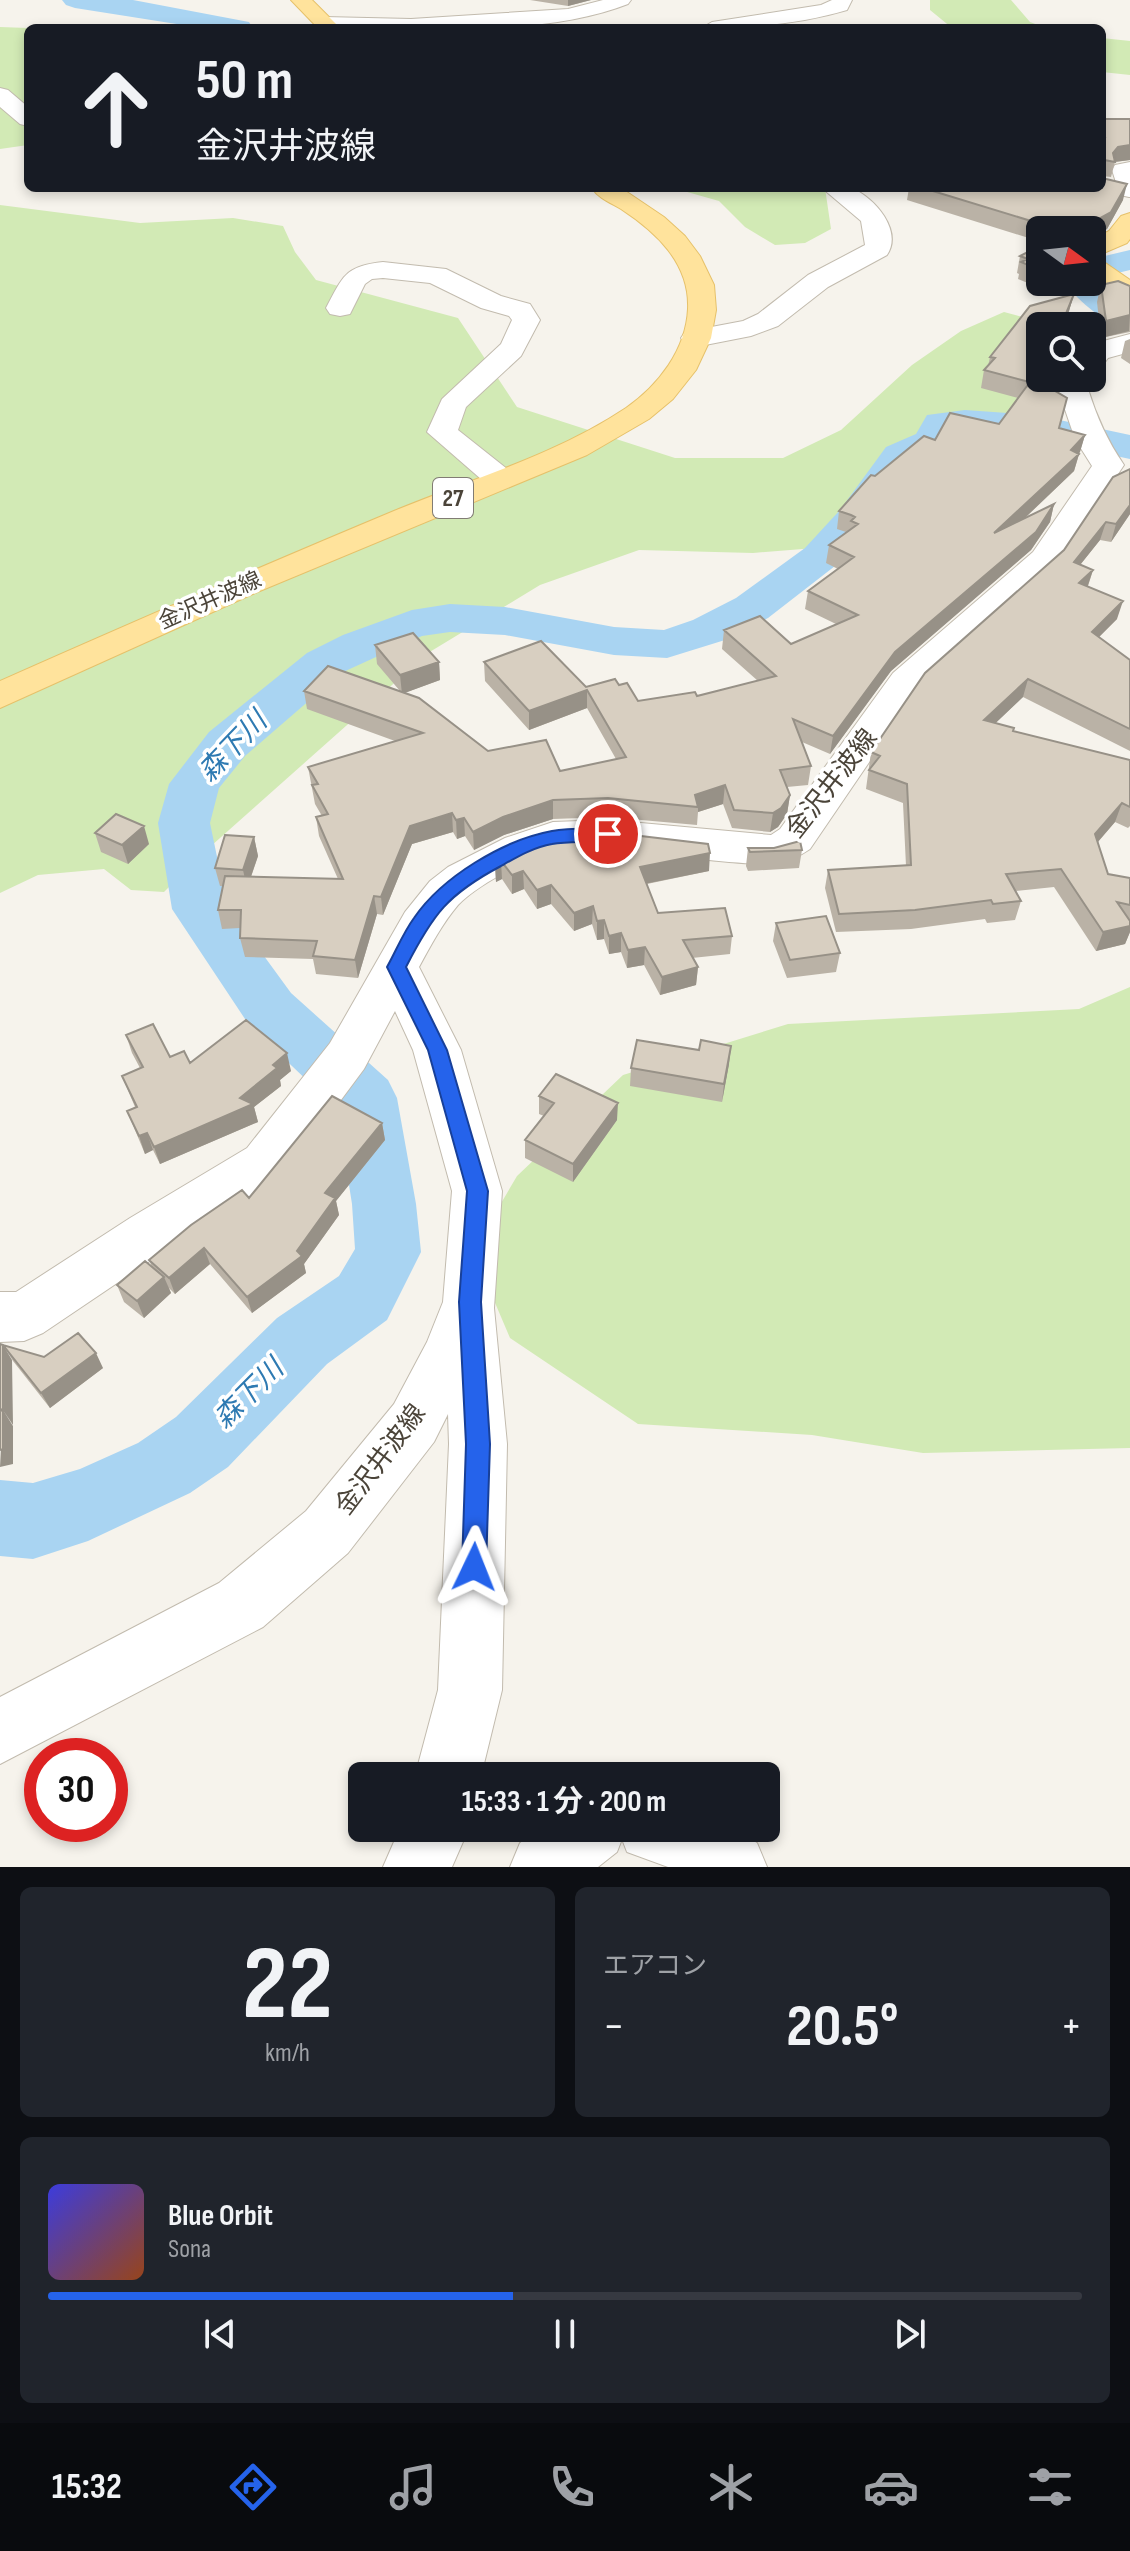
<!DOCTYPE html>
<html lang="ja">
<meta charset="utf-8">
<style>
body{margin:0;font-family:"Sofia Sans Condensed","Noto Sans JP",sans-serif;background:#20242c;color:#f1f3f6;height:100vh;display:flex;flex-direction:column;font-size:30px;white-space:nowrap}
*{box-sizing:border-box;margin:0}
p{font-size:26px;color:#9ea1a6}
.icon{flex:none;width:44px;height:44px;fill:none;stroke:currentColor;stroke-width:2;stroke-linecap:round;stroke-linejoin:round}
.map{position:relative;height:1867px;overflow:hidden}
.sheet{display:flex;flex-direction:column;gap:20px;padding:20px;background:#0d0f14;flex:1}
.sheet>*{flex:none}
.hud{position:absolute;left:24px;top:24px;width:1082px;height:168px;border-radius:12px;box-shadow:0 4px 12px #0003;background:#171b24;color:#f1f3f6;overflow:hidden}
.needle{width:52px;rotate:105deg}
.tools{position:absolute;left:1026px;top:216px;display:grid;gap:16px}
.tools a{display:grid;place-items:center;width:80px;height:80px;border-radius:12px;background:#171b24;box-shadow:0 4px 12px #0003;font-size:40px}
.speed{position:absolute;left:24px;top:1738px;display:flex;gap:16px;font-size:40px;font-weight:700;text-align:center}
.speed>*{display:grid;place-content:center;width:104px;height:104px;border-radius:50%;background:#171b24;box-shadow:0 4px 12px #0003;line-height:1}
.speed .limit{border:12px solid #d22;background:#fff;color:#111}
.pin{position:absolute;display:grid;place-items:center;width:68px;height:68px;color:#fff;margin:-34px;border:4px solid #fff;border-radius:50%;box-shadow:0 2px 8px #0007}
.me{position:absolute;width:88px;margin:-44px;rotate:2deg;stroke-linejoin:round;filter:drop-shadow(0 0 6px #0008)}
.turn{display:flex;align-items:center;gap:28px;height:168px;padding:0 40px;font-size:36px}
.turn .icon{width:104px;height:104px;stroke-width:2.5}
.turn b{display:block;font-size:56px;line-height:68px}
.big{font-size:60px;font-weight:700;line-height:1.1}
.sheet .tile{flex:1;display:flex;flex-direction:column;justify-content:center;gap:12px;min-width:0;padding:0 28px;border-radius:12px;background:#20242c}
.sheet .dial{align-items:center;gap:0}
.dial b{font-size:104px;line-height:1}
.song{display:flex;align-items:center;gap:24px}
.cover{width:96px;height:96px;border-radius:12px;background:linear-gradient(135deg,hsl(240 70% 55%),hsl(20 70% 35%))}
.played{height:8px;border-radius:4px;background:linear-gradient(90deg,#2563eb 45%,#363941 45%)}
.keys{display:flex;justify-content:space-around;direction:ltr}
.heat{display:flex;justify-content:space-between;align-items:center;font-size:44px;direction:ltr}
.sheet .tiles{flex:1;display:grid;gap:20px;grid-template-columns:1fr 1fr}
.tile:last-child{grid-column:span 2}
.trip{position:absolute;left:348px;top:1762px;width:432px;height:80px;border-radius:12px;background:#171b24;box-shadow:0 4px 12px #0003;font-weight:700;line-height:80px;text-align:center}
.tabs{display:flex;height:128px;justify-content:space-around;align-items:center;background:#090b0e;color:#9ea1a6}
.tabs .icon{width:56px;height:56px}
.tabs .active{color:#2563eb}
.tabs b{font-size:36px;color:#f1f3f6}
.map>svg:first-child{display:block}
</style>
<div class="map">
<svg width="1130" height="1867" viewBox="0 0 1130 1867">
<rect width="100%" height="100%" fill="#f6f3ec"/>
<path fill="#d2eab5" d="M930,0H1011L1030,22L1046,28H952L930,10Z
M0,27L28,28V145L0,149Z
M1102,38L1130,41V75L1102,72Z
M673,188H825L831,229L805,243L775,245L745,227L719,201Z
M0,205L140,223L233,218L283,226L295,252L316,280L458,318L517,407L675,458H783L841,430L912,365L961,331L1004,312L1034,320L1040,365L1007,417L853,545L753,553L639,550L540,585L428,653L202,854L164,892L131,890L104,869L38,875L0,893Z
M1130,987V1448L923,1453L812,1435L638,1424L510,1338L473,1251L517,1176L623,1075L788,1024L1079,1009Z"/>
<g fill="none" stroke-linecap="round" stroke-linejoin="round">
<path fill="#a9d4f2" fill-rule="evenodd" d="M62,0H133L249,22L253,28H202L75,8L66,5Z
M1130,250V270L1097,278L1101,285L1130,303V329C1104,322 1080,304 1065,282H1092V259Z
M965,410L1036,415L1130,435V459L1036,439L956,434L946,450L914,465L870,528L835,566L768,618L725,640L667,658L614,655L505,635L450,632L422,636L341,673L245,756L219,788L210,823L227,905L291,993L388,1080L397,1098L416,1204L421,1252L387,1320L327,1364L228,1467L190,1493L88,1541L33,1559L0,1556V1480L33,1483L80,1469L138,1443L176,1417L277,1318L339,1276L355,1249L352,1204L337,1109L249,1025L172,909L158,823L169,784L209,732L307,653L343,635L412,610L450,604L505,607L614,627L664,630L693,620L736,598L805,548L840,510L886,447L916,434L927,415Z"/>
<defs>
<path id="minor" d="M603,0H631L628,4C542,38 412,28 320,28L314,23L324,17L411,19L568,9Z
M832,0H852L847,10C800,24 751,28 702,28L712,22L821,5Z
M0,88L8,90L28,107V126L20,124L0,107Z
M1130,162V197H1129L1120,195L1112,170L1115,165Z
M822,188C831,188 845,186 853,189C875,198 903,231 887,255L828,287L778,326L751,336L695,347L685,344L681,338L685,332L743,321L758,314L808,275L865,245L861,221Z
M383,262L446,269L501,296L530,304L540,320L521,356L466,407L458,430L511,472L516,479L511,486L500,489L489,486L427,432L442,399L501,344L512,320L509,316L481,308L430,283L383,278L372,279L365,284L350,314L340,316L330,314L326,308C343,276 345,266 383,262Z
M1130,334V352L1108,358L1102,366L1092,369V344Z
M1092,374L1095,378L1088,389C1097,418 1107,440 1124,465L1057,566L919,689L810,849C783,868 760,864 729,862C688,859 648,850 608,849C591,848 569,848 553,852C526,859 477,885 458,905C442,924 431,945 419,967L461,1050L502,1191L494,1308L507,1444L502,1690L481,1776H415L438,1690L449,1444L448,1414L434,1442L348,1553L263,1627L0,1764V1697L219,1583L306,1511L394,1404L427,1342L443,1302L452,1191L413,1050L395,1011L364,1069L283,1178L166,1250L43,1333L24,1341L0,1342V1292H16L130,1218L247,1148L330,1043L405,912L430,881L448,867L505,838L553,822L608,820L771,835L780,829L893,673L1033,552L1092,466L1075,439L1058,389L1065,378H1092Z
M400,1828H469L452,1867H383Z
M539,1828H732L757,1843L767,1867H668L627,1852L622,1839L617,1852L598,1867H510L520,1843Z"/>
<path id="major" d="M291,0H312L340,28H318Z
M592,188H621L664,217L685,236L700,256L714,285L716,310L711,338L696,370L673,399L649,419L587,455L255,593L0,708V681C131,623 262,566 394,511C471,479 556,455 626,408C658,386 686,350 688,309C690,263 656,232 621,209C611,203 598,198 592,188Z
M1130,213V239L1127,243L1092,258V240L1109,231L1121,216Z
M1092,258L1101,260L1130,280V301L1120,299L1092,278Z"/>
</defs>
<use href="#minor" stroke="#c2bbae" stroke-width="2"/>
<use href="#major" stroke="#e6c16a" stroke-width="2"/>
<use href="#minor" fill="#fff" fill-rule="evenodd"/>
<use href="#major" fill="#ffe39c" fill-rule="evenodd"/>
</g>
<path fill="#bab2a6" d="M530,0H591L568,6Z
M1102,119H1130V160L1115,162L1111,177L1102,176Z
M909,188H1102L1123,200L1107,229L1092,237V230H1040V282H1066L1057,295L1018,279L1019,274L1017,273L1020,256L1028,252L1032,239L907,200Z
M1101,285L1130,286V332L1101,338L1097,302Z
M1074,294L1069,311L1063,326H1040V378H1042L1038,388L1055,391L1067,398L1059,428L1085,435L1074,471L1024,519L1054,504L1050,522L1031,550L891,671L830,754L802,742L811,766L808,785L787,787L790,795L787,814L778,827L770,832L732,828L723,804L698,812L697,825L608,817L553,819L504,835L474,850L465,836L457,839L453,832L412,844L383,915L377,914L358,978L316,974L313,959L245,957L240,938V928L222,929L218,910L223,886H220L215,868L225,835L254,837L258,856L251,877L338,879L319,836L316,817L322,816L315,804L308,767L395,741L307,709L304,691L328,666L400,691L377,664L375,645L413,633L439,662L440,680L404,693L419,698L488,751L546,740L560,771L616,759L587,708L529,730L485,681L484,662L541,641L586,687L615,679L619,685L627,683L638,701L695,692L697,696L758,681L722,649L724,630L760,616L791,644L836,624L805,609L808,591L838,569L826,563L829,545L846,532L837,529L839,511L871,475L875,476L924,436L935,440L950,413L999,424L1018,398L981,388L984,370L988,366L990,357L1030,306Z
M1130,339V364L1121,358L1125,341Z
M1130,469V514L1111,542L1100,540L1080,565L1093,570L1088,586L1117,619L1099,637L1130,660V751L1023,697L995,723L1013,731L1130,760V826L1128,828L1115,822L1098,842L1108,874L1130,878V932L1125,944L1096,951L1054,887L1015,891L1021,901L1015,920L987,923L985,919L911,929L836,932L825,888L828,870L906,866L903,803L866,789L871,752L1064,550Z
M95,833L149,844L128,864L101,852Z
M543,840L709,871L647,884L658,913L732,936L730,954L692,958L698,967L696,985L660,995L644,965L627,968L621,952L609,954L604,939L597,940L592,924L574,931L551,904L537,909L524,889L512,894L502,879L496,882L495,863Z
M748,848L802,850L799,868L748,871L746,866Z
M776,923L840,953L836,972L787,978L773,941Z
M126,1035L170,1057L190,1063L291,1071L280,1080L281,1086L254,1107L258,1122L160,1164L153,1150L145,1154L127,1111L135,1107L122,1076L140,1068L132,1053Z
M729,1064L722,1102L630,1086L631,1068Z
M539,1096L617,1120L573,1182L525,1158V1140L544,1116L539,1114Z
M382,1123L385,1140L336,1201L339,1215L304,1264L306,1273L252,1313L210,1264L175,1294L169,1288L171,1293L144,1318L124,1302L117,1285L152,1267L149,1260L249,1198Z
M3,1345L44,1357L103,1368L50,1408L13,1361Z"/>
<path fill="#979187" d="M568,0H591L568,6Z
M1130,145V160L1114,162L1113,153L1118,147Z
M1127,184L1123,200L1107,229L1092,237L1095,221Z
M1060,282H1066L1057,295Z
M1074,294L1069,311L1063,326H1061Z
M1130,315L1129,331L1101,338L1106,321Z
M1040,378H1042L1033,402L1037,384Z
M1085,435L1080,452L1077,455L1079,454L1074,471L990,551L994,533Z
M1054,504L1050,522L1031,550L891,671L830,754L833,736L895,652Z
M1130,505V514L1111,542L1116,524Z
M1106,522L1100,540L1068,580L1074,562Z
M1093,570L1087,588L1079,583Z
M1123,601L1117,619L1086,650L1092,632Z
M439,662L440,680L402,694L400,675Z
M1028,679L1023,697L979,739L984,720Z
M587,690V708L529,730V711Z
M725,785L723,804L698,812V807L695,795Z
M790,795L787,814L778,827L770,832L773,813Z
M553,800V819L504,835L474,850L473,832L503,817Z
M1122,803L1115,822L1089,852L1095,834Z
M452,813L453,832L412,844L383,915L381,897L410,826Z
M464,818L465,836L457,839L456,820Z
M144,826L149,844L128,864L122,845Z
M254,837L258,856L247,888L243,870Z
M710,853L709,871L639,885L640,867Z
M501,861L502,879L496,882L495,863Z
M523,871L524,889L512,894V875Z
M551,885V904L537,909V890Z
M374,896L377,914L358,978L355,960Z
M593,906L592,924L574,931V913Z
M604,920V939L597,940V921Z
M1130,926V932L1125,944L1096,951L1103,932Z
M621,933V952L609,954V936Z
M645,947L644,965L627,968L628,950Z
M698,967L696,985L660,995L662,977Z
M731,1046L729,1064L722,1102L724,1084Z
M287,1053L291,1071L280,1080L281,1086L254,1107L258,1122L160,1164L154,1147L240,1098L273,1065Z
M618,1103L617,1120L573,1182V1164Z
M382,1123L385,1140L336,1201L339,1215L304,1264L306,1273L252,1313L247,1297L297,1251L325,1193Z
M147,1133L153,1150L145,1154L139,1136Z
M204,1248L210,1264L175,1294L169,1278Z
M164,1277L171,1293L144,1318L137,1301Z
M3,1345L12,1360L13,1425L3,1410Z
M96,1353L103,1368L50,1408L41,1393Z
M3,1410L13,1426V1464L0,1467Z"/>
<path fill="#d8cfc1" stroke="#979187" stroke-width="2" d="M1102,119H1130V145L1118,147L1113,153L1115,162L1104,160L1102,169V137H1105L1102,127Z
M1102,178L1127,184L1111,212L1095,221L1092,233V230H1051L1054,228L923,188H1102Z
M1040,235V243L1031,239Z
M1040,244V270L1021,262L1028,259L1020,256L1032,250L1029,249Z
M1118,281L1130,286V315L1106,321L1101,285Z
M1074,294L1061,326H1040V377L1037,384L984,370L995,358L990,357L1030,306Z
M1027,386L1055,391L1067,398L1059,428L1085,435L1071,450L1079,454L994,533L1054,504L1036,532L895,652L833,736L793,719L811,766L780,770L790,795L781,808L773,813L734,810L725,785L695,795L698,807L608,798L553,800L503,817L473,832L464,818L456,820L452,813L410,826L381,897L374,896L355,960L313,956L317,941L240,938L241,910H218L225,876L343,879L316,817L328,814L312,785L318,784L308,767L423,733L304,691L328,666L419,698L488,751L546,740L560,771L626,757L587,690L529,711L484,662L541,641L586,687L615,679L619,685L627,683L638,701L695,692L697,696L776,676L724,630L760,616L791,644L858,615L808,591L854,557L829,545L858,524L851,521L855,517L851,515L839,511L871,475L875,476L924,436L935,440L950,413L999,424Z
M1130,469V505L1116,524L1106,522L1074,562L1093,570L1079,583L1123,601L1092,632L1130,660V729L1028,679L984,720L1014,728L1013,731L1130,760V807L1122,803L1095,834L1108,874L1130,878V905L1117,902L1130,921V926L1103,932L1061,869L1006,874L1021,901L993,904L991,900L915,910L839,914L828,870L911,865L907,784L869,770L880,756L871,752L925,673L1064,550L1113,477Z
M413,633L439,662L400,675L375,645Z
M116,814L144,826L122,845L95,833Z
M573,834H624L708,844L710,853L640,867L658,913L725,908L732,936L683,940L698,967L662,977L645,947L628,950L621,933L609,936L604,920L597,921L593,906L574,913L551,885L537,890L523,871L512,875L501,861L495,863L543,840Z
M225,835L254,837L243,870L215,868Z
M800,841L802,850L750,852L748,848H774Z
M826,916L840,953L790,960L776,923Z
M246,1020L287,1053L273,1065L277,1068L240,1098L253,1104L154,1147L147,1133L139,1136L127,1111L137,1107L122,1076L143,1067L126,1035L153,1024L170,1057L184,1051L190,1063Z
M637,1040L699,1050L701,1040L731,1046L724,1084L631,1068Z
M556,1074L618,1103L573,1164L525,1140L554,1103L539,1096Z
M332,1096L382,1123L325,1193L335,1198L297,1251L302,1256L247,1297L204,1248L169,1278L149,1260L191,1225L242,1190L249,1198Z
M145,1261L164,1277L137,1301L117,1285Z
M78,1333L96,1353L41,1393L3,1345L44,1357Z
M0,1344L3,1345V1410L0,1409Z
M3,1410V1449L0,1450V1411Z"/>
<path fill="#2563eb" stroke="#184099" stroke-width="2" d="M608,828L617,834L614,839C594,844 572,840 552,844C534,847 517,857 501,866C448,894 433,914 406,967L447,1050L488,1191L481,1302L490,1444L486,1567L483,1575L474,1579L465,1575L462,1567L466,1444L459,1302L467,1191L428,1050L387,967C396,951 403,933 414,918C442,877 503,840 552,831C570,828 590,829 608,828Z"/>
<g text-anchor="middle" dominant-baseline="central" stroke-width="7" stroke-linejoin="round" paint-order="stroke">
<g font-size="22" fill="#4b4439" stroke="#fff">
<text transform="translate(210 601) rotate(-24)">金沢井波線</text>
</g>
<rect fill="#fff" stroke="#817c74" stroke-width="2" x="433" y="478" width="40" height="40" rx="6"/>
<g font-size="24" font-weight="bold" fill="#4b4439">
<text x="453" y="498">27</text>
</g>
<g font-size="26" fill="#4b4439" stroke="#fff">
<text transform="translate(832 784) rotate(-52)">金沢井波線</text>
<text transform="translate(381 1460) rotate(-53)">金沢井波線</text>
</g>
<g font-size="28" font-style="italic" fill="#2e7ab2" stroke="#fff">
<text transform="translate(233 747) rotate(-46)">森下川</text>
<text transform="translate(249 1394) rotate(-45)">森下川</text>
</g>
</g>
</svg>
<div class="tools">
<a><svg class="needle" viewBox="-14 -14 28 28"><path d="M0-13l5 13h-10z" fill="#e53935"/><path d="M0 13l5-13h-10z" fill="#9ea1a6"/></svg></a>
<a><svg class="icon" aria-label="search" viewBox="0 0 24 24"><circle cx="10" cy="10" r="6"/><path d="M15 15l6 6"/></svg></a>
</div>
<div class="speed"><div class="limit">30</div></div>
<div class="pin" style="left:608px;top:834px;background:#d93025"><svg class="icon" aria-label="arrive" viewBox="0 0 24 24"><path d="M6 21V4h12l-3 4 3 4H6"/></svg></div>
<svg class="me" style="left:474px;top:1567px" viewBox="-20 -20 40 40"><path d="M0-17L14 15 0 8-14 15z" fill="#2563eb" stroke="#fff" stroke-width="4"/></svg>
<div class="trip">15:33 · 1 分 · 200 m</div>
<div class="hud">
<div class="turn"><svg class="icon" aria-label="ahead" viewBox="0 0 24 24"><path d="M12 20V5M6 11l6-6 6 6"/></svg><div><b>50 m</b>金沢井波線</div></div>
</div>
</div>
<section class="sheet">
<div class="tiles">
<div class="tile dial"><b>22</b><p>km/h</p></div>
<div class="tile"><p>エアコン</p>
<div class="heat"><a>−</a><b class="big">20.5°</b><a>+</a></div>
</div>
<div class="tile">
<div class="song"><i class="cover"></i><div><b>Blue Orbit</b><p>Sona</p></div></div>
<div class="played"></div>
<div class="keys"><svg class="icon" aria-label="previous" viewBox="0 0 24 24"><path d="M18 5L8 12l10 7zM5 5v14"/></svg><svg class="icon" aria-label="pause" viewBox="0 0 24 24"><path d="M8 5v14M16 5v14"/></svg><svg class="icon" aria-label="next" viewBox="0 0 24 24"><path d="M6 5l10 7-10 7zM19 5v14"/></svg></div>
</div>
</div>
</section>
<nav class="tabs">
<b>15:32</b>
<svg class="icon active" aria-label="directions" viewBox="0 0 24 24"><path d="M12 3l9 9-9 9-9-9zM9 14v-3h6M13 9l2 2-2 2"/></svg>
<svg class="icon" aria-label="music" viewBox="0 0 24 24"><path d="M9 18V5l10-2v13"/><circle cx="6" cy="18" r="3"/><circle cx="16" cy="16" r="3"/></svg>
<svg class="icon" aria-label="phone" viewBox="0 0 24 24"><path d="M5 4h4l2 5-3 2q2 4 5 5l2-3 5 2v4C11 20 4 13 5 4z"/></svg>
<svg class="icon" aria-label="climate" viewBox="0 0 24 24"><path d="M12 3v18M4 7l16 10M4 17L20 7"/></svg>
<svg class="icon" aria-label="car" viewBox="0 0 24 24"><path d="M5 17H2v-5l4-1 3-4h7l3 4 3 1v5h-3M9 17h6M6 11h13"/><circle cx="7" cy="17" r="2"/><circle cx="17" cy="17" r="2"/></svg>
<svg class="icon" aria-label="filters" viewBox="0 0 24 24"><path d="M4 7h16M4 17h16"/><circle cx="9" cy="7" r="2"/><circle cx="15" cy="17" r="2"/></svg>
</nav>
